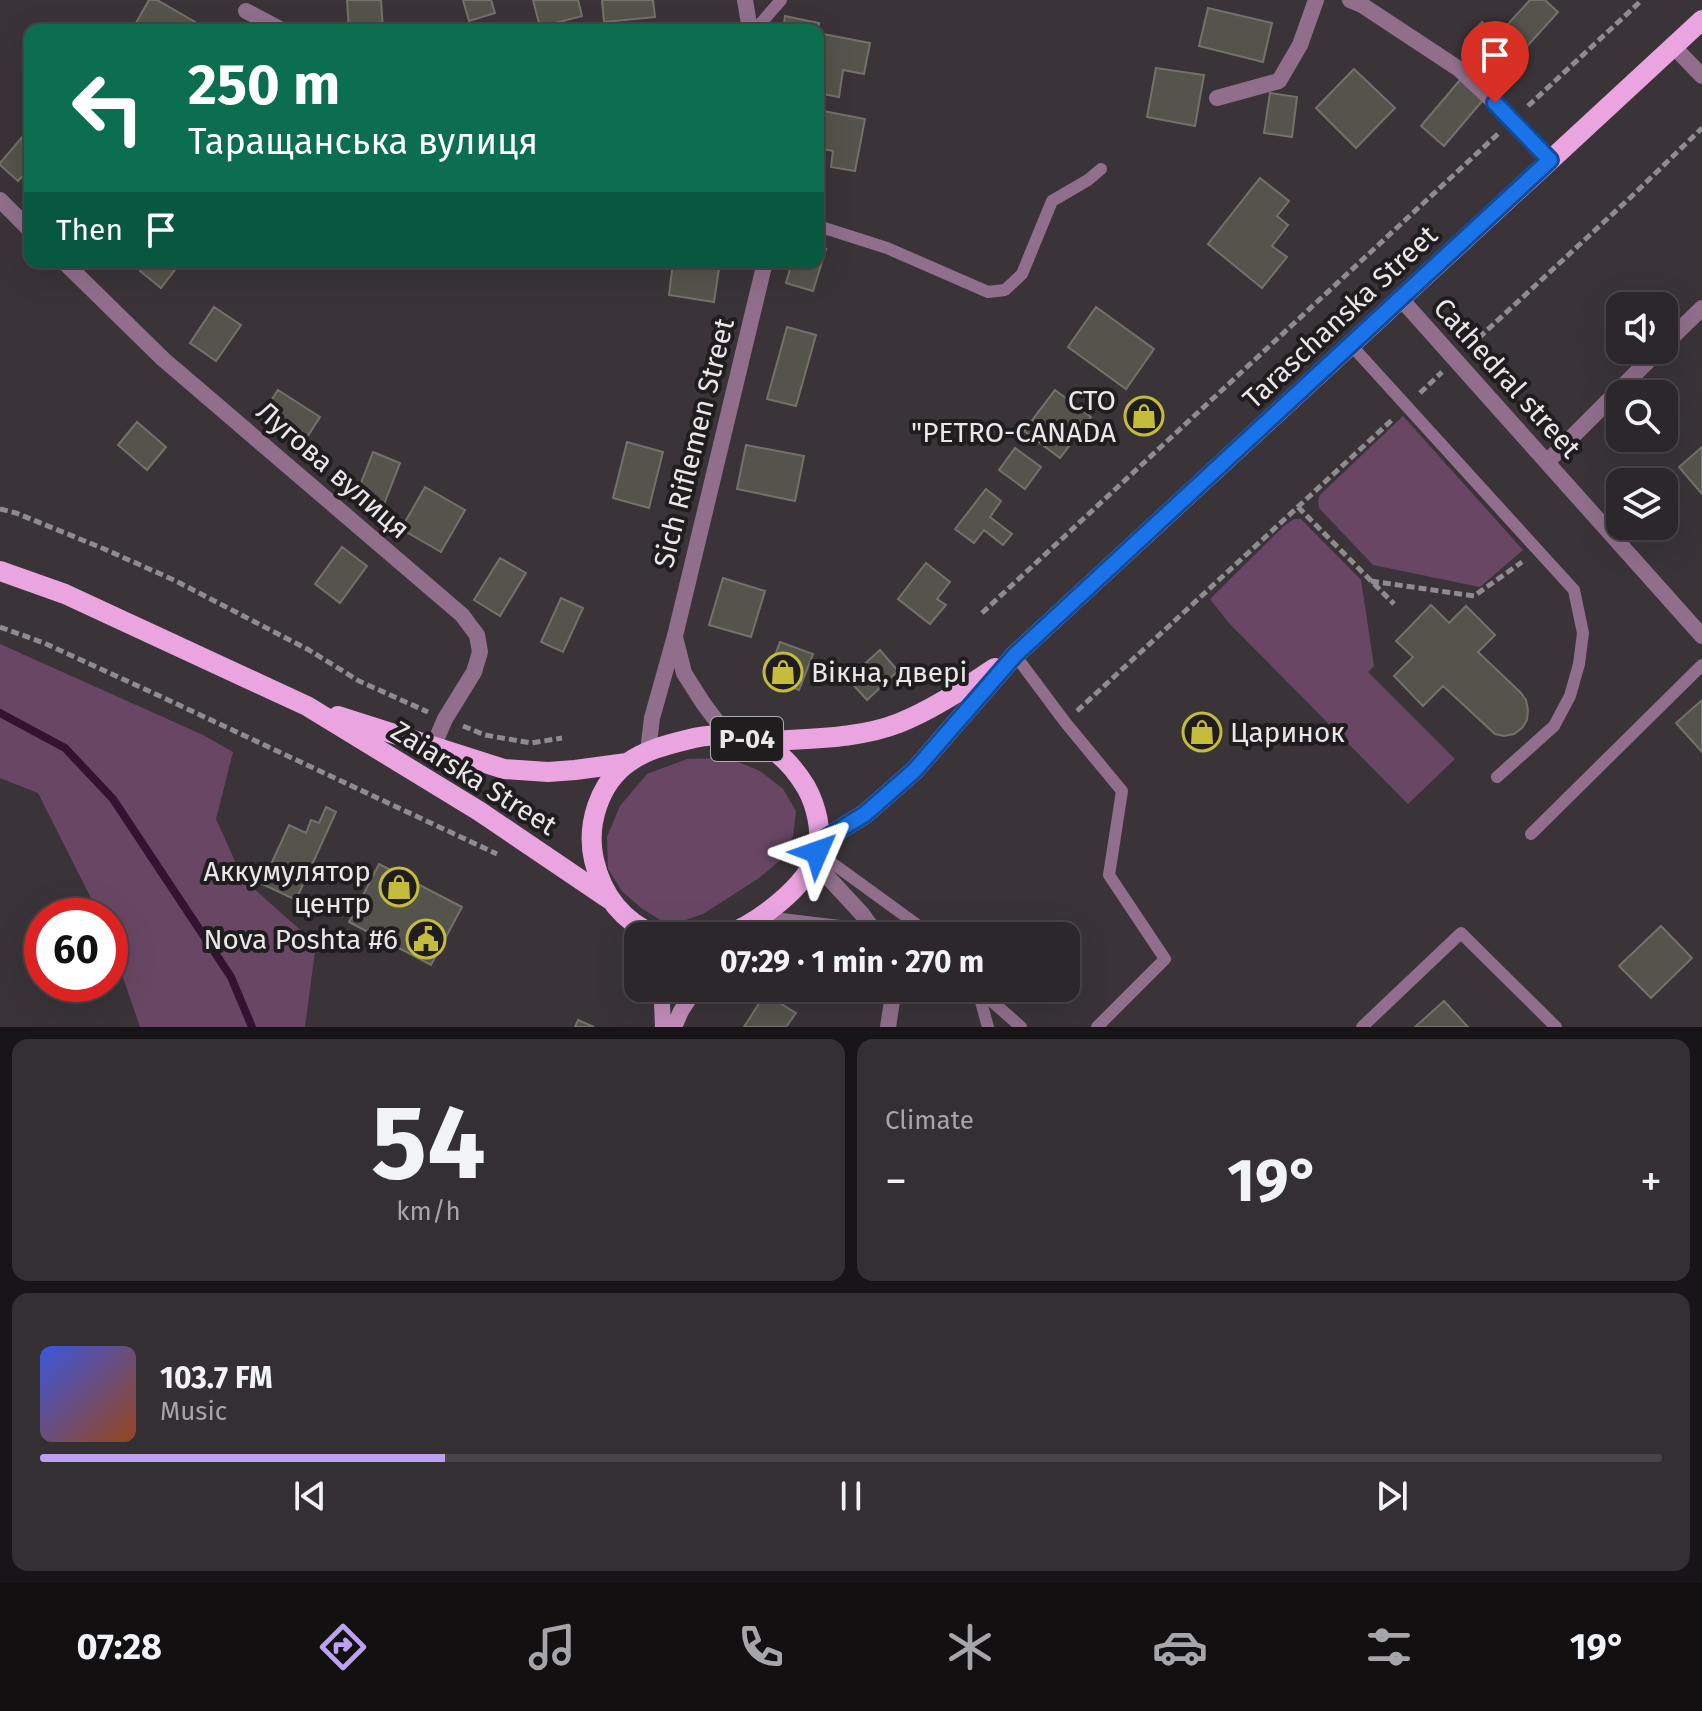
<!DOCTYPE html>
<meta charset="utf-8">
<style>
body{margin:0;font-family:"Fira Sans",sans-serif;background:#342f33;color:#f1f3f6;height:100vh;display:flex;flex-direction:column;font-size:30px;white-space:nowrap}
*{box-sizing:border-box;margin:0}
p{font-size:26px;color:#a6a5a9}
.icon{flex:none;width:44px;height:44px;fill:none;stroke:currentColor;stroke-width:2;stroke-linecap:round;stroke-linejoin:round}
.map{position:relative;height:1027px;overflow:hidden}
.side{display:flex;flex-direction:column;gap:12px;padding:12px;background:#181518;flex:1}
.side>*{flex:none}
.banner{position:absolute;left:24px;top:24px;width:800px;height:244px;border-radius:16px;box-shadow:0 8px 32px #0002,0 0 0 2px #484447;background:#0b6e4f;color:#fff;overflow:hidden}
.tools{position:absolute;left:1606px;top:292px;display:grid;gap:16px}
.tools a{display:grid;place-items:center;width:72px;height:72px;border-radius:16px;background:#2c272b;box-shadow:0 8px 32px #0002,0 0 0 2px #484447;font-size:40px}
.speed{position:absolute;left:24px;top:898px;display:flex;gap:16px;font-size:40px;font-weight:700;text-align:center}
.speed>*{display:grid;place-content:center;width:104px;height:104px;border-radius:50%;background:#2c272b;box-shadow:0 8px 32px #0002,0 0 0 2px #484447;line-height:1}
.speed .limit{border:12px solid #d22;background:#fff;color:#111}
.pin{position:absolute;display:grid;place-items:center;width:68px;height:68px;color:#fff;margin:-82px -34px;border-radius:50% 50% 50% 0;rotate:-45deg;box-shadow:0 0 8px #0007}
.pin .icon{rotate:45deg}
.me{position:absolute;width:88px;margin:-44px;rotate:47deg;stroke-linejoin:round;filter:drop-shadow(0 0 6px #0008)}
.turn{display:flex;align-items:center;gap:28px;height:168px;padding:0 32px;font-size:36px}
.turn .icon{width:104px;height:104px;stroke-width:2.5}
.turn b{display:block;font-size:56px;line-height:68px}
.then{display:flex;align-items:center;height:76px;padding:0 32px;background:#0003;gap:16px;font-size:30px}
.big{font-size:60px;font-weight:700;line-height:1.1}
.side .tile{flex:1;display:flex;flex-direction:column;justify-content:center;gap:12px;min-width:0;padding:0 28px;border-radius:16px;background:#342f33}
.side .dial{align-items:center;gap:0}
.dial b{font-size:104px;line-height:1}
.song{display:flex;align-items:center;gap:24px}
.cover{width:96px;height:96px;border-radius:12px;background:linear-gradient(135deg,hsl(230 70% 55%),hsl(20 70% 35%))}
.played{height:8px;border-radius:4px;background:linear-gradient(90deg,#bca0f2 25%,#484447 25%)}
.keys{display:flex;justify-content:space-around;direction:ltr}
.heat{display:flex;justify-content:space-between;align-items:center;font-size:44px;direction:ltr}
.side .tiles{flex:1;display:grid;gap:12px;grid-template-columns:1fr 1fr}
.tile:last-child{grid-column:span 2}
.trip{position:absolute;left:624px;top:922px;width:456px;height:80px;border-radius:16px;background:#2c272b;box-shadow:0 8px 32px #0002,0 0 0 2px #484447;font-weight:700;line-height:80px;text-align:center}
.dock{display:flex;height:128px;justify-content:space-around;align-items:center;background:#121011;color:#a6a5a9}
.dock .icon{width:56px;height:56px}
.dock .selected{color:#bca0f2}
.dock b{font-size:36px;color:#f1f3f6}
.map>svg:first-child{display:block}
</style>
<div class="map">
<svg width="1702" height="1027" viewBox="0 0 1702 1027">
<rect width="100%" height="100%" fill="#3a3439"/>
<path fill="#694764" d="M1403,416L1523,550L1480,587L1373,565L1319,508L1318,501L1320,495Z
M1294,519H1301L1361,580L1374,666L1368,672L1455,759L1408,804L1229,623L1210,599L1284,526Z
M0,644L203,735L233,752L216,819L243,879L316,944L305,1027H140L110,940V916H100L38,793L0,778Z
M728,758L760,771L783,789L796,811L793,836L783,858L759,878L703,914L683,921H662L641,908L622,891L608,869L607,837L620,806L647,774L687,759Z"/>
<g fill="none" stroke-linecap="round" stroke-linejoin="round">
<path stroke="#341231" stroke-width="8" d="M0,713L65,748L113,799L231,977L252,1027"/>
</g>
<path fill="#54544c" stroke="#72726a" stroke-width="2" d="M149,0H157L197,23L193,30H132Z
M347,0H381L383,30H349Z
M463,0H491L495,13L469,21Z
M533,0H578L582,16L540,27Z
M602,0H653L655,17L604,22Z
M1530,0H1545L1558,12L1502,74L1465,40L1482,22L1497,36Z
M1208,8L1272,23L1263,62L1199,46Z
M785,16L819,23L818,30H783Z
M818,33L870,43L864,74L843,70L839,97L818,93Z
M1156,68L1204,75L1195,126L1147,117Z
M1354,69L1395,108L1356,148L1316,108Z
M1460,80L1483,100L1444,146L1421,126Z
M1270,93L1297,97L1292,137L1264,133Z
M818,110L865,119L855,171L831,167L833,151L818,148Z
M30,128V168L18,181L0,165V163Z
M1260,178L1289,201L1277,216L1288,225L1272,246L1287,257L1262,288L1208,244Z
M818,247L826,249L813,291L786,283L792,262H818Z
M148,262H181L161,288L140,271Z
M673,262H720L714,302L669,295Z
M214,307L241,325L216,361L190,343Z
M1096,307L1154,349L1126,389L1068,347Z
M787,327L816,335L796,406L767,399Z
M278,390L320,417L302,445L260,418Z
M1055,390L1091,417L1060,458L1024,431Z
M137,422L166,447L147,470L118,445Z
M627,442L663,452L649,508L613,498Z
M746,445L804,456L795,501L737,489Z
M1702,447V494L1679,467Z
M1015,448L1041,467L1025,489L999,470Z
M373,452L400,463L383,507L356,496Z
M425,487L465,510L441,552L401,529Z
M986,489L1001,501L990,517L1012,534L1003,545L984,530L974,543L955,529Z
M342,547L367,566L340,603L315,584Z
M500,558L526,573L500,616L474,600Z
M926,563L950,582L937,599L946,605L930,624L898,599Z
M723,578L765,591L751,637L709,625Z
M561,598L583,608L563,652L541,642Z
M1431,605L1449,623L1466,606L1495,635L1478,652L1521,693L1526,700L1528,710L1527,720L1522,728L1514,734L1504,736L1495,734L1443,686L1423,706L1394,676L1413,657L1396,641Z
M780,642L813,654L799,690L767,678Z
M880,650L898,671L867,700L848,679Z
M1702,700V752L1676,723Z
M326,807L336,812L296,900L262,884L289,825L306,833L311,820L319,823Z
M379,864L462,907L431,965L349,922Z
M1661,926L1692,958L1651,998L1619,966Z
M765,994L796,1013L786,1027H744Z
M1444,1001L1468,1027H1415Z
M578,1020L594,1027H575Z"/>
<g fill="none" stroke-linecap="round" stroke-linejoin="round">
<path stroke="#908b90" stroke-width="5" stroke-dasharray="8 4" stroke-linecap="butt" d="M1528,106L1642,0
M1470,346L1632,196L1702,128
M1420,393L1442,372
M1298,507L1394,604
M0,509L16,513L102,548L174,580L309,650L359,681L428,712
M1371,581L1474,596L1522,562
M982,613L1500,132
M0,627L44,643L164,698L497,854
M1077,711L1393,419
M463,726L485,735L531,743L562,738"/>
<path stroke="#916f8c" stroke-width="12" d="M755,30L781,0
M818,226L887,248L988,292L1005,290L1022,274L1052,201L1088,180L1101,169
M1351,345L1574,590L1583,633L1579,664L1570,696L1554,726L1497,777
M1015,655L1065,722L1122,791L1109,875L1165,959L1097,1027
M1531,834L1702,665
M817,852L923,929L930,936
M978,989L1021,1027
M978,991L988,1027
M1362,1027L1461,933L1556,1027"/>
<path stroke="#916f8c" stroke-width="16" d="M745,0L750,30
M1350,0L1362,5L1459,69L1513,120L1550,160
M246,11L282,30
M1674,47L1702,76
M1217,98L1279,81L1300,45L1316,0
M0,200L30,230
M64,262L163,359L462,615L477,635L480,652L474,672L445,719L433,747
M1401,299L1702,636
M1664,345L1702,308
M1547,462L1659,350
M675,637L684,673L703,703L727,735
M648,751L652,718L675,636L765,262
M813,861L862,914L878,936
M757,918L848,929L861,936
M888,1027L894,988"/>
<path stroke="#c38dbc" stroke-width="16" d="M658,988L662,1003L663,1027
M674,1027L681,1011L696,988"/>
<path stroke="#eaa5e1" stroke-width="20" d="M0,571L65,594L307,706L479,811L609,899
M338,716L504,769L548,772L575,770L627,763
M759,742C805,738 856,740 899,723C934,709 964,688 995,668
M818,843L865,814L915,770L1015,655L1702,20
M657,936C623,922 602,895 594,860C586,825 599,783 629,762C646,750 666,745 686,740C708,734 736,733 758,742C779,750 795,769 806,787C816,805 823,832 817,852C808,887 756,924 724,936"/>
</g>
<g fill="none" stroke-linecap="round" stroke-linejoin="round">
<defs>
<path id="route" d="M817,852L818,843L865,814L915,770L1015,655L1550,160L1495,103"/>
</defs>
<use href="#route" stroke="#114b97" stroke-width="20"/>
<use href="#route" stroke="#1a73e8" stroke-width="14"/>
</g>
<defs>
<symbol id="shop-ring" viewBox="-11 -11 22 22"><circle r="9.5" fill="#201d1f" stroke="#c6bc3c" stroke-width="1.5"/><path d="M-5-2.5h2.3a2.7 3.5 0 0 1 5.4 0H5L5.5 6h-11ZM-1.5-2.5h3a1.5 2.3 0 0 0-3 0Z" fill="#c6bc3c"/></symbol>
<symbol id="civic-ring" viewBox="-11 -11 22 22"><circle r="9.5" fill="#201d1f" stroke="#c6bc3c" stroke-width="1.5"/><path d="M-.6-6.5H3V-4.5H.6V-3L4-1V1h2V6H-6V1h2V-1L-.6-3ZM-1.2 2.5V6h2.4V2.5Z" fill="#c6bc3c"/></symbol>
</defs>
<g fill-rule="evenodd">
<use href="#shop-ring" x="1122" y="394" width="44" height="44"/>
<use href="#shop-ring" x="761" y="650" width="44" height="44"/>
<use href="#shop-ring" x="1180" y="710" width="44" height="44"/>
<use href="#shop-ring" x="377" y="865" width="44" height="44"/>
<use href="#civic-ring" x="404" y="917" width="44" height="44"/>
</g>
<g text-anchor="middle" dominant-baseline="central" stroke-width="8" stroke-linejoin="round" paint-order="stroke">
<rect fill="#201d1f" stroke="#adaaad" stroke-width="2" x="711" y="717" width="72" height="44" rx="6"/>
<g font-size="26" font-weight="bold" fill="#eae6ea">
<text x="747" y="739">Р-04</text>
</g>
<g font-size="28" fill="#eae6ea" stroke="#201d1f">
<text transform="translate(1340 317) rotate(-43)">Taraschanska Street</text>
<text transform="translate(1507 378) rotate(48)">Cathedral street</text>
<text transform="translate(694 443) rotate(-76)">Sich Riflemen Street</text>
<text transform="translate(333 470) rotate(41)">Лугова вулиця</text>
<text transform="translate(474 778) rotate(32)">Zaiarska Street</text>
</g>
<g font-size="28" fill="#eae6ea" stroke="#201d1f" text-anchor="end">
<text x="1116" y="400">СТО<tspan x="1116" dy="32">"PETRO-CANADA</tspan></text>
<text x="811" y="672" text-anchor="start">Вікна, двері</text>
<text x="1230" y="732" text-anchor="start">Царинок</text>
<text x="371" y="871">Аккумулятор<tspan x="371" dy="32">центр</tspan></text>
<text x="398" y="939">Nova Poshta #6</text>
</g>
</g>
</svg>
<div class="tools">
<a><svg class="icon" aria-label="sound" viewBox="0 0 24 24"><path d="M4 9h4l5-4v14l-5-4H4zM17 9q2 3 0 6"/></svg></a>
<a><svg class="icon" aria-label="search" viewBox="0 0 24 24"><circle cx="10" cy="10" r="6"/><path d="M15 15l6 6"/></svg></a>
<a><svg class="icon" aria-label="layers" viewBox="0 0 24 24"><path d="M12 4l9 5-9 5-9-5zM3 14l9 5 9-5"/></svg></a>
</div>
<div class="speed"><div class="limit">60</div></div>
<div class="pin" style="left:1495px;top:103px;background:#d93025"><svg class="icon" aria-label="arrive" viewBox="0 0 24 24"><path d="M6 21V4h12l-3 4 3 4H6"/></svg></div>
<svg class="me" style="left:817px;top:852px" viewBox="-20 -20 40 40"><path d="M0-17L14 15 0 8-14 15z" fill="#1a73e8" stroke="#fff" stroke-width="4"/></svg>
<div class="trip">07:29 · 1 min · 270 m</div>
<div class="banner">
<div class="turn"><svg class="icon" aria-label="left" viewBox="0 0 24 24"><path d="M17 20v-9H6M10 6l-5 5 5 5"/></svg><div><b>250 m</b>Таращанська вулиця</div></div>
<div class="then">Then<svg class="icon" aria-label="arrive" viewBox="0 0 24 24"><path d="M6 21V4h12l-3 4 3 4H6"/></svg></div>
</div>
</div>
<section class="side">
<div class="tiles">
<div class="tile dial"><b>54</b><p>km/h</p></div>
<div class="tile"><p>Climate</p>
<div class="heat"><a>−</a><b class="big">19°</b><a>+</a></div>
</div>
<div class="tile">
<div class="song"><i class="cover"></i><div><b>103.7 FM</b><p>Music</p></div></div>
<div class="played"></div>
<div class="keys"><svg class="icon" aria-label="previous" viewBox="0 0 24 24"><path d="M18 5L8 12l10 7zM5 5v14"/></svg><svg class="icon" aria-label="pause" viewBox="0 0 24 24"><path d="M8 5v14M16 5v14"/></svg><svg class="icon" aria-label="next" viewBox="0 0 24 24"><path d="M6 5l10 7-10 7zM19 5v14"/></svg></div>
</div>
</div>
</section>
<nav class="dock">
<b>07:28</b>
<svg class="icon selected" aria-label="directions" viewBox="0 0 24 24"><path d="M12 3l9 9-9 9-9-9zM9 14v-3h6M13 9l2 2-2 2"/></svg>
<svg class="icon" aria-label="music" viewBox="0 0 24 24"><path d="M9 18V5l10-2v13"/><circle cx="6" cy="18" r="3"/><circle cx="16" cy="16" r="3"/></svg>
<svg class="icon" aria-label="phone" viewBox="0 0 24 24"><path d="M5 4h4l2 5-3 2q2 4 5 5l2-3 5 2v4C11 20 4 13 5 4z"/></svg>
<svg class="icon" aria-label="climate" viewBox="0 0 24 24"><path d="M12 3v18M4 7l16 10M4 17L20 7"/></svg>
<svg class="icon" aria-label="car" viewBox="0 0 24 24"><path d="M5 17H2v-5l4-1 3-4h7l3 4 3 1v5h-3M9 17h6M6 11h13"/><circle cx="7" cy="17" r="2"/><circle cx="17" cy="17" r="2"/></svg>
<svg class="icon" aria-label="filters" viewBox="0 0 24 24"><path d="M4 7h16M4 17h16"/><circle cx="9" cy="7" r="2"/><circle cx="15" cy="17" r="2"/></svg>
<b>19°</b>
</nav>
